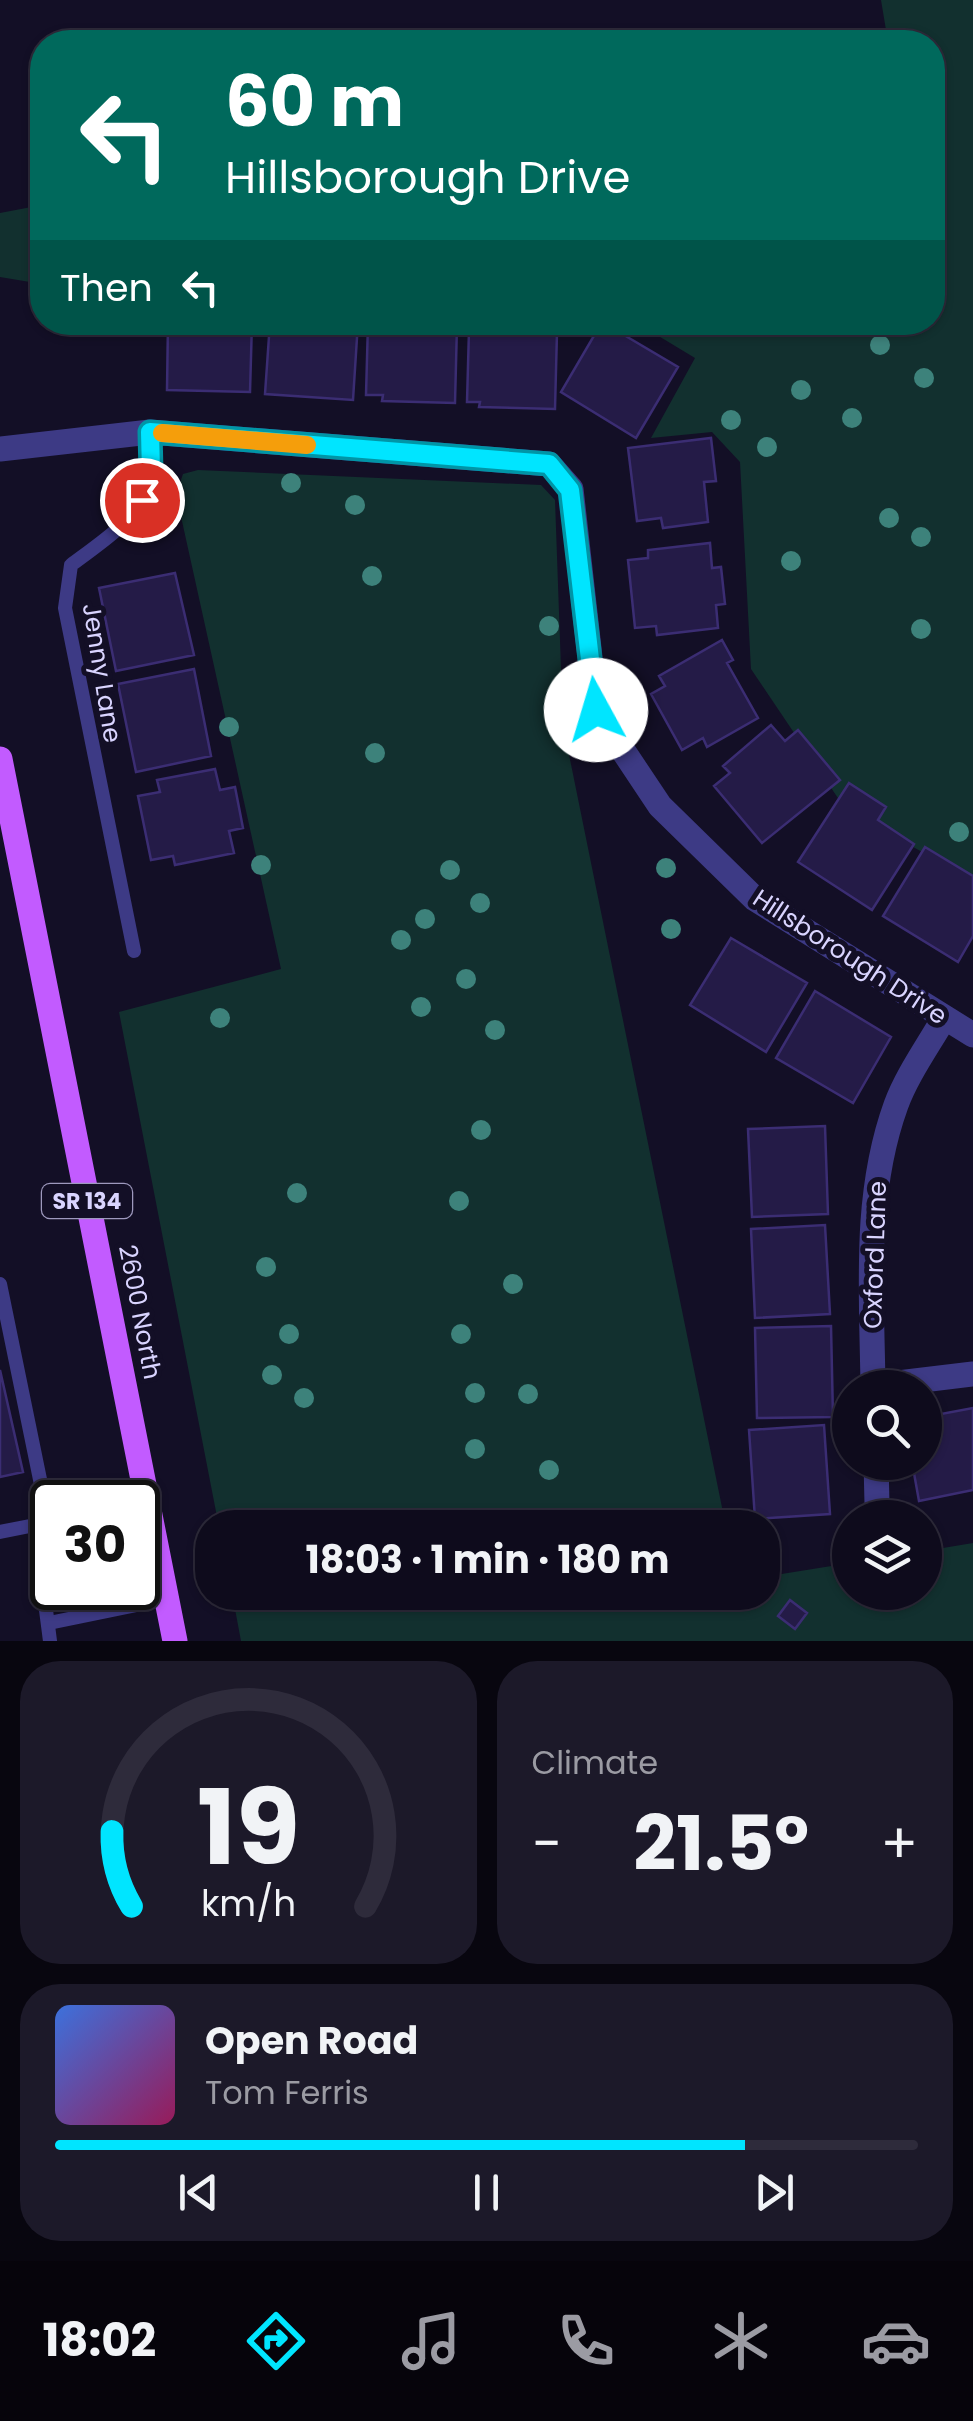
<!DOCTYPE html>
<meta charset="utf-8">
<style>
body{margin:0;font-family:Poppins,sans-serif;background:#1c1929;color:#f1f3f6;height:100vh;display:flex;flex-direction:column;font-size:38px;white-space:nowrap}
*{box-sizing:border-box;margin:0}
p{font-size:32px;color:#9b9ba3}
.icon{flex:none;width:55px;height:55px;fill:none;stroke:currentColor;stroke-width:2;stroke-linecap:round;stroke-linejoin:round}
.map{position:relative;height:1641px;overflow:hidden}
.panel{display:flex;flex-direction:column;gap:20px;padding:20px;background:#08060f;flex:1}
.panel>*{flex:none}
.hud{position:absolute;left:30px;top:30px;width:915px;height:305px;border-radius:40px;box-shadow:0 2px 8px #0004,0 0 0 2px #2e2b3b;background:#00695c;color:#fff;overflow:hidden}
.fabs{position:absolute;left:832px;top:1370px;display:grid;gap:20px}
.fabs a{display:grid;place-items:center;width:110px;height:110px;border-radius:50%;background:#0e0b1c;box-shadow:0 2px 8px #0004,0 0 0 2px #2e2b3b;font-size:50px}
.speed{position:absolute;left:30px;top:1480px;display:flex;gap:20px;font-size:50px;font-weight:700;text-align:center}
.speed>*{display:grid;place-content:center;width:130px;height:130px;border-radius:50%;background:#0e0b1c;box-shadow:0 2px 8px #0004,0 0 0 2px #2e2b3b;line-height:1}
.speed .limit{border:5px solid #111;border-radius:15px;background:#fff;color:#111}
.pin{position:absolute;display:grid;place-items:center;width:85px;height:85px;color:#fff;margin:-42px;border:5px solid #fff;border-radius:50%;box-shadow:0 2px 10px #0007}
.me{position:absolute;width:110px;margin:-55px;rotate:354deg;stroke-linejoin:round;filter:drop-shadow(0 0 8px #0008)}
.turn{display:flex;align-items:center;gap:35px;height:210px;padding:0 30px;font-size:45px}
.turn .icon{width:130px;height:130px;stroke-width:2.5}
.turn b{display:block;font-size:70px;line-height:85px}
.then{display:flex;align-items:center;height:95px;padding:0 30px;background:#0003;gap:20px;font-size:38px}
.big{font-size:75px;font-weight:700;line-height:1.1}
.panel .tile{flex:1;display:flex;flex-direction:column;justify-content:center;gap:15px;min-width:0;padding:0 35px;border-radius:40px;background:#1c1929}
.panel .dial{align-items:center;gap:0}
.dial svg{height:260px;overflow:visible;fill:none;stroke:#2e2b3b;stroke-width:7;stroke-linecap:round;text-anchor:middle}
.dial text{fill:#f1f3f6;stroke:none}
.song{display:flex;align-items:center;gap:30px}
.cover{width:120px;height:120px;border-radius:15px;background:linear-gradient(135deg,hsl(220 70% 55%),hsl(330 70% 35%))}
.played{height:10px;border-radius:5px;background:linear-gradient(90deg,#00e5ff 80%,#2e2b3b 80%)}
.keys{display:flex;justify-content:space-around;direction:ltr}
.heat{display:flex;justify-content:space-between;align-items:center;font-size:55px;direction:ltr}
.panel .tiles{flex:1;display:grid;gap:20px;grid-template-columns:1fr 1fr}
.tile:last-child{grid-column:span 2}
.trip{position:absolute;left:195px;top:1510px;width:585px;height:100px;border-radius:40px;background:#0e0b1c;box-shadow:0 2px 8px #0004,0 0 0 2px #2e2b3b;font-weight:700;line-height:100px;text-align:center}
.menu{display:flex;height:160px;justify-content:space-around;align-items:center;background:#06040b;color:#9b9ba3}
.menu .icon{width:70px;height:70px}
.menu .active{color:#00e5ff}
.menu b{font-size:45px;color:#f1f3f6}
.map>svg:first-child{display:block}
</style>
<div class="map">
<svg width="973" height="1641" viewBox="0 0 973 1641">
<rect width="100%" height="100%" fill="#130f26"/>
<path fill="#12302f" d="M881,0H973V880L846,810L751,669L740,462L712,432L651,438L695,358L637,323L932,322V42H828L886,30Z
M42,205V284L0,277V213Z
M198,470L541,485L555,500L563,725L726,1527H219L119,1012L281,969L176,494L183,474Z
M973,1543V1641H241L232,1593L762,1592L763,1577L850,1563V1592H925V1551Z"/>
<path fill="#241b47" stroke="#3b2d73" stroke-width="2.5" d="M168,322H252L250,392L167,390Z
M270,322H358L353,400L265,394Z
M602,322L678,367L636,438L561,392Z
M368,323L457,325L455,403L382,401L383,395H366Z
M469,330L557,332L555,409L479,407L480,402H467Z
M711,438L716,481L704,482L708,522L663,528L661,518L637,521L628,448Z
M710,543L712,568L721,567L725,604L716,605L718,628L657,635L656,626L635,628L628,560L648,558V550Z
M175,573L194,655L116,671L99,588Z
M722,640L733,660L727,663L758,718L707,747L703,738L682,750L651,694L665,686L659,676Z
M194,669L211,756L136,772L118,684Z
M771,725L785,741L798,730L840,780L762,843L714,786L730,773L723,766Z
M215,769L220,790L235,787L243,828L229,831L234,853L175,865L173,856L151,860L138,796L160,792L157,780Z
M849,783L886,807L878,820L914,844L872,910L798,862Z
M925,847L973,876V936L958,962L883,916Z
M731,938L807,983L766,1052L690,1005Z
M815,991L891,1037L853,1103L776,1058Z
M825,1126L828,1214L752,1217L748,1129Z
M825,1225L830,1314L755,1318L751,1229Z
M831,1326L833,1417L757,1418L755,1328Z
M0,1370L23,1472L0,1477Z
M973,1408V1490L919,1501L912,1462H925V1417Z
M824,1425L830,1514L755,1519L749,1430Z
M790,1600L807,1613L795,1629L778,1616Z"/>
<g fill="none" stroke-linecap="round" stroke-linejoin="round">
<path stroke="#3d3a85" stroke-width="14" d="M134,951L65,608L71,565C130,521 152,510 150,432
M0,1284L44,1499L35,1525
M0,1532L35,1525L50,1641
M49,1623L166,1599"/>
<path stroke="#3d3a85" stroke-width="25" d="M0,449L150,432L549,464L571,489L596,710L660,806L755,899L973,1035
M873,1386L973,1374
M873,1388C872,1293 863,1196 896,1105C907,1075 928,1046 944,1018
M876,1462L877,1504"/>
<path stroke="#c25bff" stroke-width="25" d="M0,759L175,1641"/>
</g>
<g fill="#3d827b">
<circle cx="880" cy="345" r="10"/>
<circle cx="924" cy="378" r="10"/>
<circle cx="801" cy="390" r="10"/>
<circle cx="852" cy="418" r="10"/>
<circle cx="731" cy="420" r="10"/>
<circle cx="767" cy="447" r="10"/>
<circle cx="291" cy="483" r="10"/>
<circle cx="355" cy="505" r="10"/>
<circle cx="889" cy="518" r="10"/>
<circle cx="921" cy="537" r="10"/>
<circle cx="791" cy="561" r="10"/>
<circle cx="372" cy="576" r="10"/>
<circle cx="549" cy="626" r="10"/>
<circle cx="921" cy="629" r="10"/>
<circle cx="229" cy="727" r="10"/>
<circle cx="375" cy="753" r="10"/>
<circle cx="959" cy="832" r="10"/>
<circle cx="261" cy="865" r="10"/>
<circle cx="666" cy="868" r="10"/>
<circle cx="450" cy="870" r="10"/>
<circle cx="480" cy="903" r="10"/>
<circle cx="425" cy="919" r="10"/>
<circle cx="671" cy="929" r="10"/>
<circle cx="401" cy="940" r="10"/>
<circle cx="466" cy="979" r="10"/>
<circle cx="421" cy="1007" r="10"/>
<circle cx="220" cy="1018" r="10"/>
<circle cx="495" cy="1030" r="10"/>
<circle cx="481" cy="1130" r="10"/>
<circle cx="297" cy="1193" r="10"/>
<circle cx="459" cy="1201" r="10"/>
<circle cx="266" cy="1267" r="10"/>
<circle cx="513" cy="1284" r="10"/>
<circle cx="289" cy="1334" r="10"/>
<circle cx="461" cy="1334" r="10"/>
<circle cx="272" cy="1375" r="10"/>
<circle cx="475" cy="1393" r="10"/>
<circle cx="528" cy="1394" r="10"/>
<circle cx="304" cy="1398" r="10"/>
<circle cx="475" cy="1449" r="10"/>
<circle cx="549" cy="1470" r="10"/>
</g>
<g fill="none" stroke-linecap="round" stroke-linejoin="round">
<defs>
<path id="route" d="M142,500L151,472L150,432L549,464L570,490L596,710"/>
</defs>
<use href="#route" stroke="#0095a6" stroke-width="25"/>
<use href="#route" stroke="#00e5ff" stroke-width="18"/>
<path stroke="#f59e0b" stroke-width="18" d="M162,433L307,445"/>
</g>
<g text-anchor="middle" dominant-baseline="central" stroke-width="10" stroke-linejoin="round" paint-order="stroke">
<rect fill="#130f26" stroke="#9e99be" stroke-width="2.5" x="42" y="1184" width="90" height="34" rx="8"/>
<g font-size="22" font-weight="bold" fill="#d9d4ff">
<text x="87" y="1201">SR 134</text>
</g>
<g font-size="25" fill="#d9d4ff" stroke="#130f26">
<text transform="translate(102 673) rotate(81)">Jenny Lane</text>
<text transform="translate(850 957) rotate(33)">Hillsborough Drive</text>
<text transform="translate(875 1255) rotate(-88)">Oxford Lane</text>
<text transform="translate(140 1312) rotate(79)">2600 North</text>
</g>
</g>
</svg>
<div class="fabs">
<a><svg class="icon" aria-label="search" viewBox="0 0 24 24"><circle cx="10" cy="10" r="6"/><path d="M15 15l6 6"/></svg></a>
<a><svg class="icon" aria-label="layers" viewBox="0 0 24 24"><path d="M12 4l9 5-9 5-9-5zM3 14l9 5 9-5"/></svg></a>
</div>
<div class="speed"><div class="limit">30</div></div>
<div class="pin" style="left:142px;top:500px;background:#d93025"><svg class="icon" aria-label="arrive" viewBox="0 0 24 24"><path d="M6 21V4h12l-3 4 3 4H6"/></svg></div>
<svg class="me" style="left:596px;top:710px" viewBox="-20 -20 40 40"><circle r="19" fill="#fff"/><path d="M0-13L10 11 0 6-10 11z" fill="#00e5ff"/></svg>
<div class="trip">18:03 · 1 min · 180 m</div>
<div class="hud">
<div class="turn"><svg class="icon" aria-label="left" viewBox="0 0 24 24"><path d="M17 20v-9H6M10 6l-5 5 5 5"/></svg><div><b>60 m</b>Hillsborough Drive</div></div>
<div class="then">Then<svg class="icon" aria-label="left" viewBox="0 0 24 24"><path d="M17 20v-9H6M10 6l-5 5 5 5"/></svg></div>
</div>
</div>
<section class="panel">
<div class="tiles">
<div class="tile dial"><svg viewBox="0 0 100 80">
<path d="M14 69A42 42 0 1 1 86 69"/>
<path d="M14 69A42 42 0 0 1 8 46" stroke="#00e5ff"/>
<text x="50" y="56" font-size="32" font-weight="700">19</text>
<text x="50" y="72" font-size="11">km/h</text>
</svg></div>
<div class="tile"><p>Climate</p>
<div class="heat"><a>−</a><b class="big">21.5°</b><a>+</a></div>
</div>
<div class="tile">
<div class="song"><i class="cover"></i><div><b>Open Road</b><p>Tom Ferris</p></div></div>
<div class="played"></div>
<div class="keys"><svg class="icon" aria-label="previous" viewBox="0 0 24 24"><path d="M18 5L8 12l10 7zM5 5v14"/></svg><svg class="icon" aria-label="pause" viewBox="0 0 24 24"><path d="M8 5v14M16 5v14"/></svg><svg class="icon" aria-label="next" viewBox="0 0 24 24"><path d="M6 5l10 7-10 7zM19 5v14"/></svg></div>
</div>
</div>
</section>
<nav class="menu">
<b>18:02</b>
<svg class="icon active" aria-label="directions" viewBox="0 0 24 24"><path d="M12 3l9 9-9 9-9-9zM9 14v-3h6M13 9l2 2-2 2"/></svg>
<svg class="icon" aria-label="music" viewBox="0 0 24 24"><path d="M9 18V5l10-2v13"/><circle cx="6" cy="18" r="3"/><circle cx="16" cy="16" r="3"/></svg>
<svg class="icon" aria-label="phone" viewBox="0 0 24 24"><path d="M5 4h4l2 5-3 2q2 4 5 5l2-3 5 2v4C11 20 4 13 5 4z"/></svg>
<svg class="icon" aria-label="climate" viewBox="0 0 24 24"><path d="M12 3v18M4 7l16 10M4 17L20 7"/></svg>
<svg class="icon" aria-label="car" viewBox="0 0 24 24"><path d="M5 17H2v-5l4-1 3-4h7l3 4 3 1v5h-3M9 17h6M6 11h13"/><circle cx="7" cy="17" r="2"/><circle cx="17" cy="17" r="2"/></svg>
</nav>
